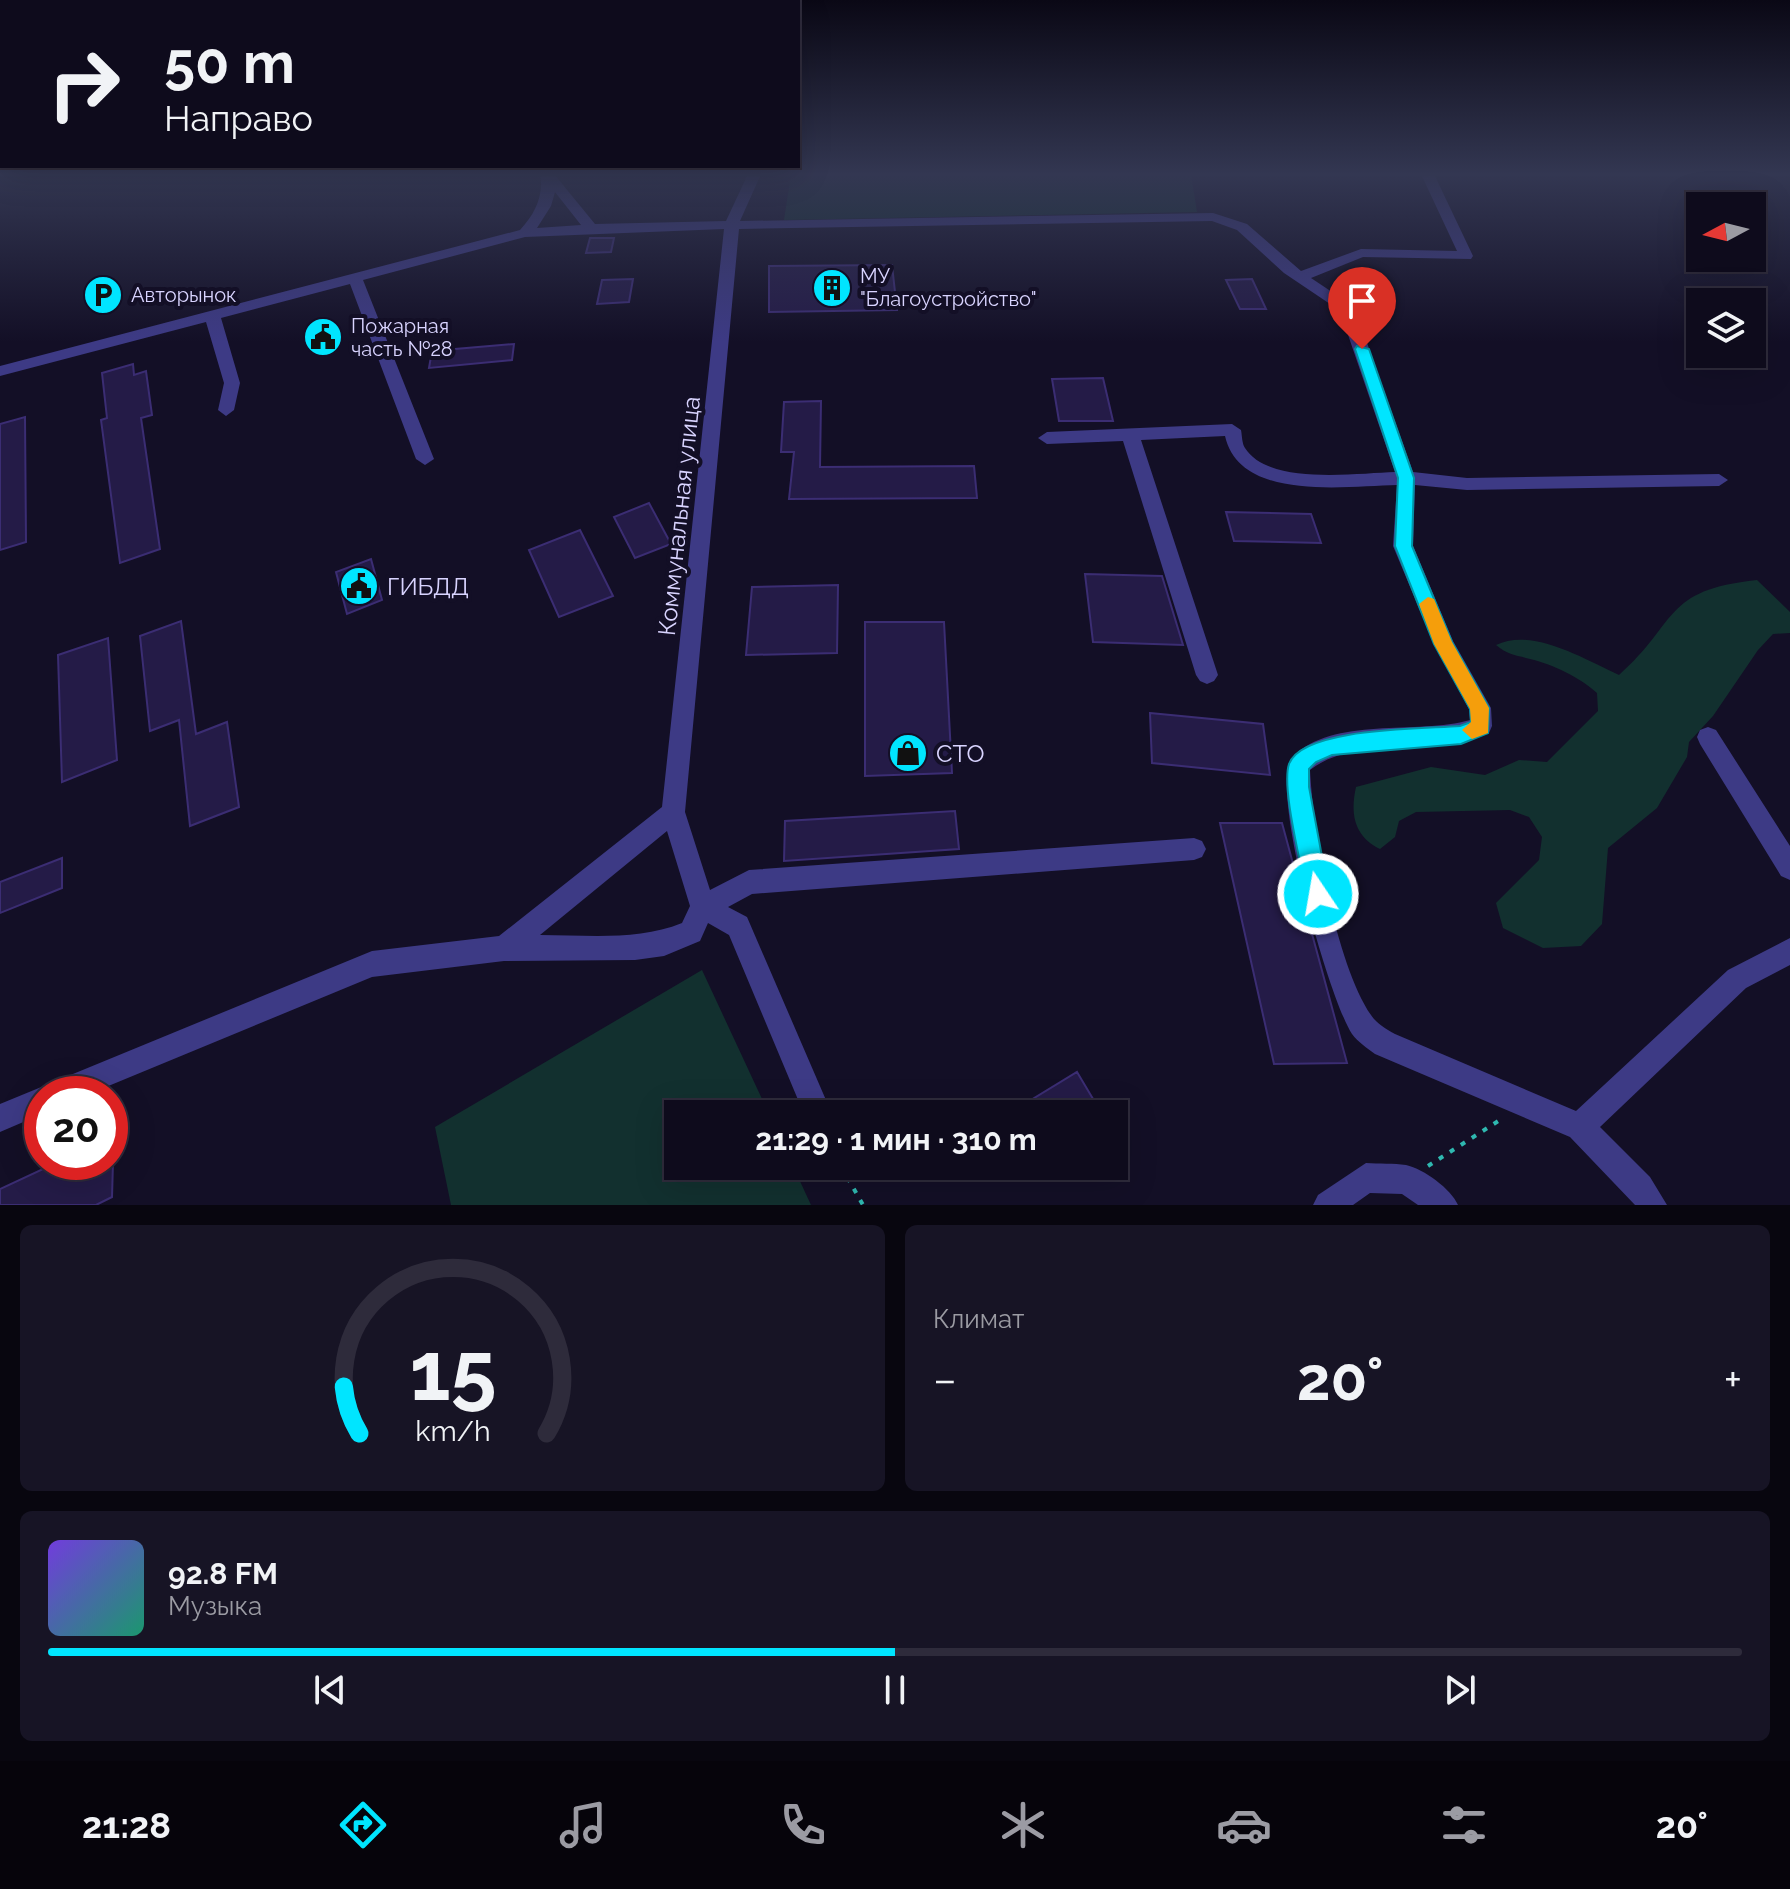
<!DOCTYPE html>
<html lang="ru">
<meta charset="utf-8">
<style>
body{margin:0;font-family:Raleway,sans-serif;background:#171425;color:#f1f3f6;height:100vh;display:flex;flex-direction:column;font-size:30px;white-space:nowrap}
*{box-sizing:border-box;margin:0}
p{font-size:26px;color:#9b9ba3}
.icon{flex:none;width:44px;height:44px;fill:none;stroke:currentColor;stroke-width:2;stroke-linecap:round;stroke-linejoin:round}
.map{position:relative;height:1205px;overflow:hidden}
.side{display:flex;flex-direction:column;gap:20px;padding:20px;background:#08060f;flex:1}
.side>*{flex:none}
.hud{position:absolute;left:0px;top:0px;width:800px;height:168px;box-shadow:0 8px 32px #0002,0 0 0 2px #2e2b3b;background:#0e0b1c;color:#f1f3f6;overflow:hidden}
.needle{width:52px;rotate:263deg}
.buttons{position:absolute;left:1686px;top:192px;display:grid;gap:16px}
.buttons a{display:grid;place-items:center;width:80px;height:80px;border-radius:0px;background:#0e0b1c;box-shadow:0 8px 32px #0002,0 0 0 2px #2e2b3b;font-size:40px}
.speed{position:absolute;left:24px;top:1076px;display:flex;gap:16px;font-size:40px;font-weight:700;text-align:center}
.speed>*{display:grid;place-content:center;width:104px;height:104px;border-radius:50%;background:#0e0b1c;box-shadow:0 8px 32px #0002,0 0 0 2px #2e2b3b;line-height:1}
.speed .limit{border:12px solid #d22;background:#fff;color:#111}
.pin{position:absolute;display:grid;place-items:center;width:68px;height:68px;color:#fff;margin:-82px -34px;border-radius:50% 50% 50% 0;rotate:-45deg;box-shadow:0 0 8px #0007}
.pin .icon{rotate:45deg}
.me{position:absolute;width:88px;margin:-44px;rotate:348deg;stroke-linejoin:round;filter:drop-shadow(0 0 6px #0008)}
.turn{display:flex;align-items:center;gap:28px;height:168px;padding:0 32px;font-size:36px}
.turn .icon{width:104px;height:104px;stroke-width:2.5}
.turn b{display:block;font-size:56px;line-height:68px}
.big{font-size:60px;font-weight:700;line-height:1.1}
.side .card{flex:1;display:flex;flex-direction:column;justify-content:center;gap:12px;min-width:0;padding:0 28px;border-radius:12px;background:#171425}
.side .dial{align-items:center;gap:0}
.dial svg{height:208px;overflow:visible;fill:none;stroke:#2e2b3b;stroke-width:7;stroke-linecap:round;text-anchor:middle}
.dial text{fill:#f1f3f6;stroke:none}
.song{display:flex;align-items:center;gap:24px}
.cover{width:96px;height:96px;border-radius:12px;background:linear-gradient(135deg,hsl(260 70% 55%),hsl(160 70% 35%))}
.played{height:8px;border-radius:4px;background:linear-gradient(90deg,#00e5ff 50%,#2e2b3b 50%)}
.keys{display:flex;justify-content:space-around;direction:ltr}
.heat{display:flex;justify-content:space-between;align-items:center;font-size:44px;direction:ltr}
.side .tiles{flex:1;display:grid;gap:20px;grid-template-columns:1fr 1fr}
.card:last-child{grid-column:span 2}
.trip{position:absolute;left:664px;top:1100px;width:464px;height:80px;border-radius:0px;background:#0e0b1c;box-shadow:0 8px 32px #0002,0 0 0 2px #2e2b3b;font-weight:700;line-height:80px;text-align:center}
.tabs{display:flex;height:128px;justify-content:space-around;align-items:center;background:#06040b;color:#9b9ba3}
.tabs .icon{width:56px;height:56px}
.tabs .active{color:#00e5ff}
.tabs b{font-size:36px;color:#f1f3f6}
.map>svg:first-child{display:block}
</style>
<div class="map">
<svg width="1790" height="1205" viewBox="0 0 1790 1205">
<rect width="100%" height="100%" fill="#130f26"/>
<path fill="#12302f" d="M791,174H1191L1197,212L784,220Z
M1757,580L1790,612V633L1773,634L1758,650L1713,716L1689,742L1687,757L1657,808L1608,848L1602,924L1581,946L1543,948L1503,928L1496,903L1539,860L1542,837L1529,817L1510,810L1416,812L1399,821L1395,837L1380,849C1354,836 1350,814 1356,787L1431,767L1485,775L1519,760L1547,762L1598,711L1597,693C1581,678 1552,664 1530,659C1516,655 1508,655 1496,645C1532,627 1584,659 1619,675C1679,622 1662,590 1757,580Z
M702,970L769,1114H678V1166H793L811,1205H451L435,1127Z"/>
<path fill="#241b47" stroke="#3b2d73" stroke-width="2" d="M590,238H614L611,252L586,253Z
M892,265L897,310L769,312V266Z
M633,279L629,302L597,304L602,280Z
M1252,279L1266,309H1240L1226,280Z
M514,344L512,360L429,368L432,351Z
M133,364L134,375L146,371L152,415L141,418L160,549L120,563L101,420L107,418L102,373Z
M1103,378L1113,421H1059L1052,379Z
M821,401L820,467L974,466L977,498L789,499L794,452H781L784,402Z
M25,417L26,542L0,550V424Z
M649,503L671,544L635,558L614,517Z
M1226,512L1311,514L1321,543L1234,541Z
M580,530L613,596L559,617L529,550Z
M371,559L382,600L347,614L336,572Z
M1085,574L1162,576L1183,645L1093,642Z
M838,585L837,653L746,655L752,587Z
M181,621L196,734L227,722L239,807L190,826L179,720L150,731L140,636Z
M865,622H944L952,773L865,776Z
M108,638L117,760L62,782L58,655Z
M1150,713L1263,724L1270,775L1152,763Z
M955,811L959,849L784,861L785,821Z
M1220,823H1282L1347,1063L1274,1064Z
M62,858V888L0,913V882Z
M1077,1072L1102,1114H1008Z
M58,1162H113L112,1197L96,1205H0V1189Z"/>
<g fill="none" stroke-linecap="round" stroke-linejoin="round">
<path stroke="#2fb8b0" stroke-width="4" stroke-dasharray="5 8" stroke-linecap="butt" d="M841,1166L863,1205
M1428,1166L1503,1118"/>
<path fill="#3d3a85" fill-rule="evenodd" d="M540,174H554L595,224L726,221L748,174H761L740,221L1213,213L1247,224L1301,271L1361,249L1457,251L1421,174H1434L1473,256L1471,259L1363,257L1311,278L1344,300L1361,326L1413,472L1467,478L1719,474L1728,480L1719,486L1467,490L1415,485L1413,546L1453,641L1491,708L1492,726L1489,733C1434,752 1353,736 1310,770C1313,833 1336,963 1371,1015C1376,1023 1386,1029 1395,1034L1576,1111L1728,970L1790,938V965L1746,988L1600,1127L1650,1177L1667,1205H1635L1570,1137L1375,1054C1367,1048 1358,1042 1352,1034C1330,1001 1267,784 1293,757C1332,716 1418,735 1470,720L1469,709L1434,644L1393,546L1397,485C1345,486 1240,502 1225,436L1141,440L1218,675L1214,681L1207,684L1200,681L1196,675L1123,441L1047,444L1038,438L1047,432L1232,424L1241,430C1242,435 1242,444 1245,448C1269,486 1357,473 1395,472L1345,326L1333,306L1284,273L1237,230L1212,221L739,229L685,812L710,890L749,870L1194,838L1202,841L1206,849L1202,857L1194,860L752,894L728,907L747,917L832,1114H804L729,935L708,923L700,941L664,956L635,960L504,961L372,977L89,1094H42V1114L0,1132V1104L372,951L499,936L662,807L724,229L525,237L363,280L434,459L425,465L416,459L350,284L221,318L240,383L234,410L226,416L218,410L224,383L206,322L0,376V366L520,230C535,214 544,196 540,174ZM555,192L581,225L537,228L551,206ZM667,831L690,906L682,923C638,941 587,935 540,935Z
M1708,727L1716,730L1790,846V880L1781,876L1700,744L1697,737L1700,730Z
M1366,1163C1379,1164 1394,1163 1406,1165C1424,1169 1451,1189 1458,1205H1418L1402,1194L1370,1193L1353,1205H1313L1318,1195Z"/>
</g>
<linearGradient id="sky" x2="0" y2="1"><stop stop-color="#0a0815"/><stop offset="0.51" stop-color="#333752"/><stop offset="1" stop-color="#333752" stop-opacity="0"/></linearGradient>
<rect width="1790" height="342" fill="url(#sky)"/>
<path fill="#00e5ff" stroke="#0095a6" stroke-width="2" d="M1357,346L1369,349L1414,478L1412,546L1452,642L1489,708L1488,733L1461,744L1332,755L1316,762L1309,769V787L1329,894L1326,901L1318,904L1310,901L1306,894C1302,866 1281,788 1289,764C1302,727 1425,729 1460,726L1471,722L1470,709L1434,644L1395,546L1398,478L1355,349Z"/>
<path fill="#f59e0b" d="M1428,597L1434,599L1452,642L1489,708L1488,733L1472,739L1462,730L1471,722L1470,709L1434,644L1419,604Z"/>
<defs>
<symbol id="building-disc" viewBox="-11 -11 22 22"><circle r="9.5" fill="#00e5ff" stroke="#130f26"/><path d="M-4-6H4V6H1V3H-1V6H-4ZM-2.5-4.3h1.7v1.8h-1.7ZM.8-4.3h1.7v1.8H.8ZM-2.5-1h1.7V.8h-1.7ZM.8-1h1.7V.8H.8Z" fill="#111"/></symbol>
<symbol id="parking-disc" viewBox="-11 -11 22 22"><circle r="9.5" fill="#00e5ff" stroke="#130f26"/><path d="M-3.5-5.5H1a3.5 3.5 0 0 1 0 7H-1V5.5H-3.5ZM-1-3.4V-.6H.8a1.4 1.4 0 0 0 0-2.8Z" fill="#111"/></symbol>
<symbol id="civic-disc" viewBox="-11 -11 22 22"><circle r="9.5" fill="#00e5ff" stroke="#130f26"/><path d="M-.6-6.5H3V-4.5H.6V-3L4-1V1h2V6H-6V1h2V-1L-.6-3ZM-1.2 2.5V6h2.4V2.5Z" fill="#111"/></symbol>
<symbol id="shop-disc" viewBox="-11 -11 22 22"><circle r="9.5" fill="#00e5ff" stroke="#130f26"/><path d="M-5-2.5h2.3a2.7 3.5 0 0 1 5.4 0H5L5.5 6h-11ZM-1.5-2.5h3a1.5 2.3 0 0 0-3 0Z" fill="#111"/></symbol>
</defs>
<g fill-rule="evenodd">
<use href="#building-disc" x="810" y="266" width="44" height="44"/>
<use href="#parking-disc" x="81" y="273" width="44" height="44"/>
<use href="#civic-disc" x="301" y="315" width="44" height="44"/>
<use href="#civic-disc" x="337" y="564" width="44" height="44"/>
<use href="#shop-disc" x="886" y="731" width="44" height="44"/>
</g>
<g text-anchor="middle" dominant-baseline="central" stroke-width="8" stroke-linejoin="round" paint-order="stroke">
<g font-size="20" fill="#d9d4ff" stroke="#130f26" text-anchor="start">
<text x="860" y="276">МУ<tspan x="860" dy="23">"Благоустройство"</tspan></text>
<text x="131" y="295">Авторынок</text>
<text x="351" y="326">Пожарная<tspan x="351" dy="23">часть №28</tspan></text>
</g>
<g font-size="24" fill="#d9d4ff" stroke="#130f26">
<text transform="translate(679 516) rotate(-84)">Коммунальная улица</text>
</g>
<g font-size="24" fill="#d9d4ff" stroke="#130f26" text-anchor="start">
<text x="387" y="586">ГИБДД</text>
<text x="936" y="753">СТО</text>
</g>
</g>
</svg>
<div class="buttons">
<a><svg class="needle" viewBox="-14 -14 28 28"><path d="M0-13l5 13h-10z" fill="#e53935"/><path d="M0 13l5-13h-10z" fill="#9b9ba3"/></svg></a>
<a><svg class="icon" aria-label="layers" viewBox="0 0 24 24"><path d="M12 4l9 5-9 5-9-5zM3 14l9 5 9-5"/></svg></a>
</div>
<div class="speed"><div class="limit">20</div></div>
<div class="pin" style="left:1362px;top:349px;background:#d93025"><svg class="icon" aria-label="arrive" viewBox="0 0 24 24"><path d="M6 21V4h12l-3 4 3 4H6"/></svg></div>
<svg class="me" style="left:1318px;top:894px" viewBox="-20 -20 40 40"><circle r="17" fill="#00e5ff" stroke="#fff" stroke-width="3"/><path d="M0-11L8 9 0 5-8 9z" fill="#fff"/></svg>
<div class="trip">21:29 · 1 мин · 310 m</div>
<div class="hud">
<div class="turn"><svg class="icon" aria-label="right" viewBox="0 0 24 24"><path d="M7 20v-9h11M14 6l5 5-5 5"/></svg><div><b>50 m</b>Направо</div></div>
</div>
</div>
<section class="side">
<div class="tiles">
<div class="card dial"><svg viewBox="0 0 100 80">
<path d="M14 69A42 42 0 1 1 86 69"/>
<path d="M14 69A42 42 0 0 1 8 51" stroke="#00e5ff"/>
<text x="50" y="56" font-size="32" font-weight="700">15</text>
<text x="50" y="72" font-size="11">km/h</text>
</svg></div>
<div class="card"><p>Климат</p>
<div class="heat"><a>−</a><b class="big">20°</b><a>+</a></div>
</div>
<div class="card">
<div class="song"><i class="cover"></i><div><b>92.8 FM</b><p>Музыка</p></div></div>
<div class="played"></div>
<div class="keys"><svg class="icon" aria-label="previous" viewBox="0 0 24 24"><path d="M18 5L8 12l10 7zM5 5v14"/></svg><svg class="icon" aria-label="pause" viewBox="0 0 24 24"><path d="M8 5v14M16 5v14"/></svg><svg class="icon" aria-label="next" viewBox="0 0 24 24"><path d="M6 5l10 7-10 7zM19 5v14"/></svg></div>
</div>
</div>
</section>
<nav class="tabs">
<b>21:28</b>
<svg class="icon active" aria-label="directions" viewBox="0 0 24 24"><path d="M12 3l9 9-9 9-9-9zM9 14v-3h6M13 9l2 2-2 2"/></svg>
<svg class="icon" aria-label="music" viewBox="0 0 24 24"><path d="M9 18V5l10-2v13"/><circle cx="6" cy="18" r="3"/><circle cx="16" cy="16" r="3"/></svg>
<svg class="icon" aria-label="phone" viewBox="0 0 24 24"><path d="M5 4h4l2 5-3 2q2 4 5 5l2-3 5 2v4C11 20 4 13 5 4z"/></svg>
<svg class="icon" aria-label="climate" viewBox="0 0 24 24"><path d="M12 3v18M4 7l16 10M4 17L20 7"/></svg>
<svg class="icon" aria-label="car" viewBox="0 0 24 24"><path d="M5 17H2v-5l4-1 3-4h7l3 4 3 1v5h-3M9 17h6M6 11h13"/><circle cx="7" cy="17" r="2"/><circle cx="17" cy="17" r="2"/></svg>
<svg class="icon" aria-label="filters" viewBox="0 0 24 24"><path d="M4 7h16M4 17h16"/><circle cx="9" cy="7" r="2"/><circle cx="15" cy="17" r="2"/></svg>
<b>20°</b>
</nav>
